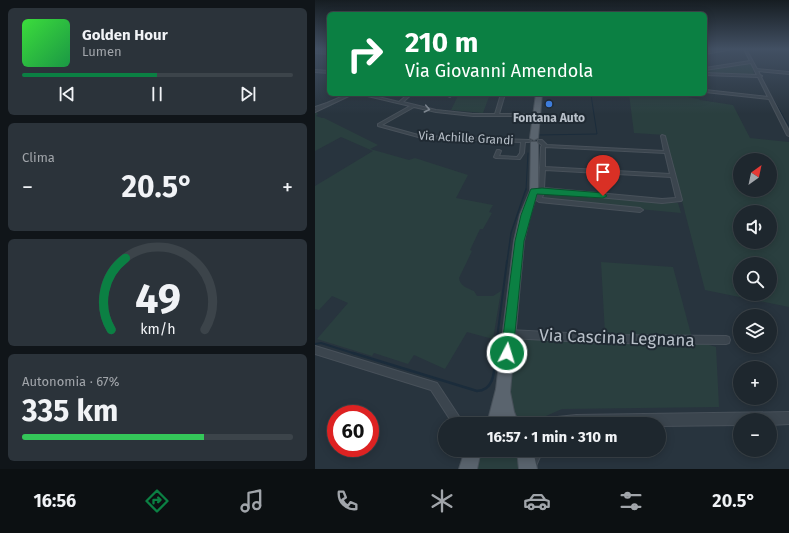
<!DOCTYPE html>
<html lang="it">
<meta charset="utf-8">
<style>
body{margin:0;font-family:"Fira Sans",sans-serif;background:#2b333a;color:#f1f3f6;height:100vh;display:flex;flex-direction:column;font-size:15px;white-space:nowrap}
*{box-sizing:border-box;margin:0}
p{font-size:13px;color:#a1a5aa}
.icon{flex:none;width:22px;height:22px;fill:none;stroke:currentColor;stroke-width:2;stroke-linecap:round;stroke-linejoin:round}
.map{position:relative;flex:1;overflow:hidden}
.panel{display:flex;flex-direction:column;gap:8px;padding:8px;background:#101519;width:315px}
.panel>*{flex:none}
.hud{position:absolute;left:12px;top:12px;width:380px;height:84px;border-radius:6px;box-shadow:0 2px 10px #0003,0 0 0 1px #3c444a;background:#0b8043;color:#fff;overflow:hidden}
.needle{width:26px;rotate:33deg}
.controls{position:absolute;left:418px;top:153px;display:grid;gap:8px}
.controls a{display:grid;place-items:center;width:44px;height:44px;border-radius:50%;background:#1e272e;box-shadow:0 2px 10px #0003,0 0 0 1px #3c444a;font-size:20px}
.speed{position:absolute;left:12px;top:405px;display:flex;gap:8px;font-size:20px;font-weight:700;text-align:center}
.speed>*{display:grid;place-content:center;width:52px;height:52px;border-radius:50%;background:#1e272e;box-shadow:0 2px 10px #0003,0 0 0 1px #3c444a;line-height:1}
.speed .limit{border:6px solid #d22;background:#fff;color:#111}
.pin{position:absolute;display:grid;place-items:center;width:34px;height:34px;color:#fff;margin:-41px -17px;border-radius:50% 50% 50% 0;rotate:-45deg;box-shadow:0 0 4px #0007}
.pin .icon{rotate:45deg}
.me{position:absolute;width:44px;margin:-22px;rotate:5deg;stroke-linejoin:round;filter:drop-shadow(0 0 3px #0008)}
.turn{display:flex;align-items:center;gap:14px;height:84px;padding:0 12px;font-size:18px}
.turn .icon{width:52px;height:52px;stroke-width:2.5}
.turn b{display:block;font-size:28px;line-height:34px}
.big{font-size:30px;font-weight:700;line-height:1.1}
.panel .card{flex:1;display:flex;flex-direction:column;justify-content:center;gap:6px;min-width:0;padding:0 14px;border-radius:6px;background:#2b333a}
.panel .dial{align-items:center;gap:0}
.dial svg{height:104px;overflow:visible;fill:none;stroke:#3c444a;stroke-width:7;stroke-linecap:round;text-anchor:middle}
.dial text{fill:#f1f3f6;stroke:none}
.song{display:flex;align-items:center;gap:12px}
.cover{width:48px;height:48px;border-radius:6px;background:linear-gradient(135deg,hsl(120 70% 55%),hsl(140 70% 35%))}
.played{height:4px;border-radius:2px;background:linear-gradient(90deg,#0b8043 50%,#3c444a 50%)}
.keys{display:flex;justify-content:space-around;direction:ltr}
.heat{display:flex;justify-content:space-between;align-items:center;font-size:22px;direction:ltr}
.charge{height:6px;border-radius:3px;background:linear-gradient(90deg,#34c759 67%,#3c444a 0)}
.trip{position:absolute;left:123px;top:417px;width:228px;height:40px;border-radius:20px;background:#1e272e;box-shadow:0 2px 10px #0003,0 0 0 1px #3c444a;font-weight:700;line-height:40px;text-align:center}
.dock{display:flex;height:64px;justify-content:space-around;align-items:center;background:#0c1012;color:#a1a5aa}
.dock .icon{width:28px;height:28px}
.dock .current{color:#0b8043}
.dock b{font-size:18px;color:#f1f3f6}
main{display:flex;flex:1;min-height:0}
.map>svg:first-child{display:block}
</style>
<main>
<section class="panel">
<div class="card">
<div class="song"><i class="cover"></i><div><b>Golden Hour</b><p>Lumen</p></div></div>
<div class="played"></div>
<div class="keys"><svg class="icon" aria-label="previous" viewBox="0 0 24 24"><path d="M18 5L8 12l10 7zM5 5v14"/></svg><svg class="icon" aria-label="pause" viewBox="0 0 24 24"><path d="M8 5v14M16 5v14"/></svg><svg class="icon" aria-label="next" viewBox="0 0 24 24"><path d="M6 5l10 7-10 7zM19 5v14"/></svg></div>
</div>
<div class="card"><p>Clima</p>
<div class="heat"><a>−</a><b class="big">20.5°</b><a>+</a></div>
</div>
<div class="card dial"><svg viewBox="0 0 100 80">
<path d="M14 69A42 42 0 1 1 86 69"/>
<path d="M14 69A42 42 0 0 1 25 14" stroke="#0b8043"/>
<text x="50" y="56" font-size="32" font-weight="700">49</text>
<text x="50" y="72" font-size="11">km/h</text>
</svg></div>
<div class="card"><p>Autonomia · 67%</p><b class="big">335 km</b><div class="charge"></div></div>
</section>
<div class="map">
<svg width="474" height="469" viewBox="0 0 474 469">
<rect width="100%" height="100%" fill="#28343e"/>
<path fill="#2a3f3f" fill-rule="evenodd" d="M434,63H437L439,75L390,73V70Z
M144,94H175L168,113L136,110Z
M314,94H354L384,99L385,100L418,105L435,138L474,142V307L390,290L350,135L319,133ZM425,160H455V190H425ZM425,212H455V242H425ZM425,264H455V294H425Z
M1,112L3,114L1,116L7,118H9L63,145L55,149L94,160L100,158L153,175L141,198L178,205L174,212L177,213L168,229H165L155,250L157,251L144,278C145,286 152,288 159,291L162,296H178L186,291L178,339L152,332L130,369L99,355L93,364L59,353L57,356L2,339L33,303L17,296L4,310L0,309V186L58,151L26,137L0,151V113Z
M229,193L363,203L366,213L228,200Z
M286,262L358,267L377,338L290,334Z
M198,338L391,344L401,347L404,407L247,409L215,423H205L200,420L191,400Z
M168,450H203L206,469H162L163,460Z"/>
<g fill="none" stroke-linecap="round" stroke-linejoin="round">
<path stroke="#1b2c3b" stroke-width="1" d="M458,99L474,126
M223,135L282,134L276,95
M211,190L213,153"/>
<path stroke="#1b2c3b" stroke-width="1.5" d="M192,262L196,233L211,189"/>
<path stroke="#1b2c3b" stroke-width="2" d="M0,344L6,343L41,354
M180,354L192,261"/>
<path stroke="#1b2c3b" stroke-width="2.5" d="M38,353L162,391C181,391 179,367 181,353"/>
<defs>
<path id="minor" d="M413,49H418L390,54V52Z
M429,49H431L442,69L474,72V74L443,71L445,75L447,76L446,77L474,131V136L472,135L454,99L390,92V90L453,97L443,77L390,75V73L442,75L436,63L390,70V68L435,61Z
M0,51L14,52V54L0,53Z
M0,70L14,71V73L0,72Z
M33,94H38L0,112V110L1,109H0V107L12,103Z
M44,94H51L84,102L93,94H97L88,102L121,110L158,114H180L186,94H190L184,114H222L224,115L222,116H158L121,112L99,107L67,125L107,136L214,140L216,141L214,142H210L209,153L205,159L181,158L179,157L182,150H184L186,151L184,156L202,157L205,153L206,142L107,138L63,126V124L95,106Z
M134,94H138L135,97L133,96Z
M347,135L350,136L367,200L366,201L347,203L229,192L227,198L325,208L328,210L325,212L224,202L221,200L223,192L219,193L216,191L217,190L224,188L226,147L227,145L223,142V140H227L232,145L349,151L346,136ZM230,147L350,153L355,174L230,167ZM230,170L356,177L361,198L347,199L229,188Z
M194,330L291,335L411,336L414,337L415,340L414,343L411,344L291,343L194,338L191,337L190,334L191,331Z
M0,346L122,383L149,424H138L116,390L0,354Z"/>
<path id="tertiary" d="M474,412V424L455,425V420H425V425L344,426V424H227L229,420L233,418L261,415Z
M214,450H228L220,468L217,469L210,468L208,463Z"/>
<path id="primary" d="M221,94H227L223,138L219,140L215,138Z
M216,142H222L223,144V191L215,215L209,241L195,392L199,412L204,424H172L181,389L199,241L205,215L215,191Z
M150,450H166L162,469H144Z
M202,450H218L222,469H204Z"/>
</defs>
<use href="#minor" stroke="#48515a" stroke-width="2"/>
<use href="#tertiary" stroke="#48515a" stroke-width="2"/>
<use href="#primary" stroke="#48515a" stroke-width="2"/>
<use href="#minor" fill="#3b454e" fill-rule="evenodd"/>
<use href="#tertiary" fill="#3b454e" fill-rule="evenodd"/>
<use href="#primary" fill="#5a646e" fill-rule="evenodd"/>
</g>
<defs><path id="oneway-chevron" d="M-2-3.5L2.5 0L-2 3.5" fill="none" stroke-width="1.6" stroke-linecap="round" stroke-linejoin="round"/></defs>
<use stroke="#808992" href="#oneway-chevron" transform="translate(112 109) rotate(12)"/>
<linearGradient id="sky" x2="0" y2="1"><stop stop-color="#161d22"/><stop offset="0.43" stop-color="#425063"/><stop offset="1" stop-color="#425063" stop-opacity="0"/></linearGradient>
<rect width="474" height="114" fill="url(#sky)"/>
<path fill="#0b8043" stroke="#07532c" d="M227,188L288,193L292,196L288,198L222,194L209,241L198,353L196,357L192,359L188,357L186,353L200,241L206,215L215,191L216,189Z"/>
<circle fill="#3f7fe0" stroke="#202a33" stroke-width="1.5" cx="234" cy="104" r="4"/>
<g text-anchor="middle" dominant-baseline="central" stroke-width="4" stroke-linejoin="round" paint-order="stroke">
<g font-size="12" font-weight="bold" fill="#b8c0c9" stroke="#202a33">
<text x="234" y="118">Fontana Auto</text>
</g>
<g font-size="12" fill="#b8c0c9" stroke="#202a33">
<text transform="translate(151 138) rotate(3)">Via Achille Grandi</text>
</g>
<g font-size="17" fill="#b8c0c9" stroke="#202a33">
<text transform="translate(302 338) rotate(2)">Via Cascina Legnana</text>
</g>
</g>
</svg>
<div class="controls">
<a><svg class="needle" viewBox="-14 -14 28 28"><path d="M0-13l5 13h-10z" fill="#e53935"/><path d="M0 13l5-13h-10z" fill="#a1a5aa"/></svg></a>
<a><svg class="icon" aria-label="sound" viewBox="0 0 24 24"><path d="M4 9h4l5-4v14l-5-4H4zM17 9q2 3 0 6"/></svg></a>
<a><svg class="icon" aria-label="search" viewBox="0 0 24 24"><circle cx="10" cy="10" r="6"/><path d="M15 15l6 6"/></svg></a>
<a><svg class="icon" aria-label="layers" viewBox="0 0 24 24"><path d="M12 4l9 5-9 5-9-5zM3 14l9 5 9-5"/></svg></a>
<a>+</a>
<a>−</a>
</div>
<div class="speed"><div class="limit">60</div></div>
<div class="pin" style="left:288px;top:196px;background:#d93025"><svg class="icon" aria-label="arrive" viewBox="0 0 24 24"><path d="M6 21V4h12l-3 4 3 4H6"/></svg></div>
<svg class="me" style="left:192px;top:353px" viewBox="-20 -20 40 40"><circle r="17" fill="#0b8043" stroke="#fff" stroke-width="3"/><path d="M0-11L8 9 0 5-8 9z" fill="#fff"/></svg>
<div class="trip">16:57 · 1 min · 310 m</div>
<div class="hud">
<div class="turn"><svg class="icon" aria-label="right" viewBox="0 0 24 24"><path d="M7 20v-9h11M14 6l5 5-5 5"/></svg><div><b>210 m</b>Via Giovanni Amendola</div></div>
</div>
</div>
</main>
<nav class="dock">
<b>16:56</b>
<svg class="icon current" aria-label="directions" viewBox="0 0 24 24"><path d="M12 3l9 9-9 9-9-9zM9 14v-3h6M13 9l2 2-2 2"/></svg>
<svg class="icon" aria-label="music" viewBox="0 0 24 24"><path d="M9 18V5l10-2v13"/><circle cx="6" cy="18" r="3"/><circle cx="16" cy="16" r="3"/></svg>
<svg class="icon" aria-label="phone" viewBox="0 0 24 24"><path d="M5 4h4l2 5-3 2q2 4 5 5l2-3 5 2v4C11 20 4 13 5 4z"/></svg>
<svg class="icon" aria-label="climate" viewBox="0 0 24 24"><path d="M12 3v18M4 7l16 10M4 17L20 7"/></svg>
<svg class="icon" aria-label="car" viewBox="0 0 24 24"><path d="M5 17H2v-5l4-1 3-4h7l3 4 3 1v5h-3M9 17h6M6 11h13"/><circle cx="7" cy="17" r="2"/><circle cx="17" cy="17" r="2"/></svg>
<svg class="icon" aria-label="filters" viewBox="0 0 24 24"><path d="M4 7h16M4 17h16"/><circle cx="9" cy="7" r="2"/><circle cx="15" cy="17" r="2"/></svg>
<b>20.5°</b>
</nav>
